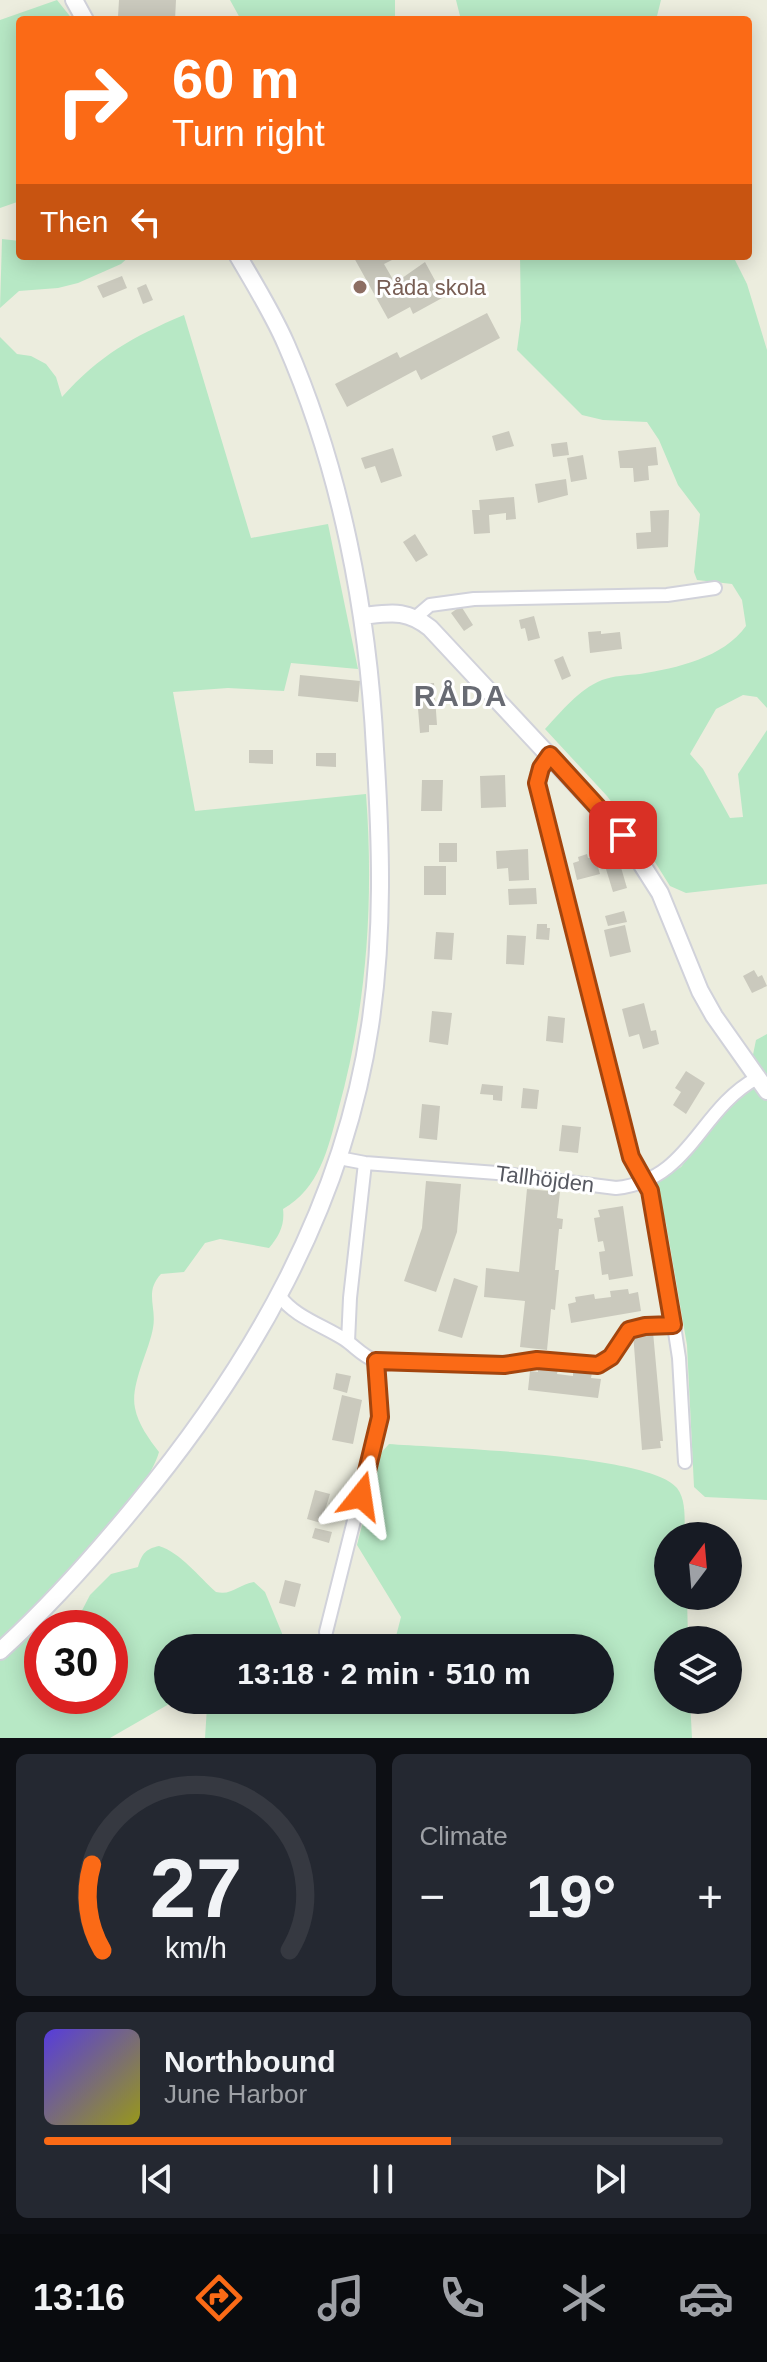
<!DOCTYPE html>
<meta charset="utf-8">
<style>
body{margin:0;font-family:Helvetica,sans-serif;background:#242831;color:#f1f3f6;height:100vh;display:flex;flex-direction:column;font-size:30px;white-space:nowrap}
*{box-sizing:border-box;margin:0}
p{font-size:26px;color:#9ea1a6}
.icon{flex:none;width:44px;height:44px;fill:none;stroke:currentColor;stroke-width:2;stroke-linecap:round;stroke-linejoin:round}
.map{position:relative;height:1738px;overflow:hidden}
.sheet{display:flex;flex-direction:column;gap:16px;padding:16px;background:#0d0f14;flex:1}
.sheet>*{flex:none}
.hud{position:absolute;left:16px;top:16px;width:736px;height:244px;border-radius:8px;box-shadow:0 4px 20px #0003;background:#fb6a16;color:#fff;overflow:hidden}
.needle{width:52px;rotate:16deg}
.buttons{position:absolute;left:654px;top:1522px;display:grid;gap:16px}
.buttons a{display:grid;place-items:center;width:88px;height:88px;border-radius:50%;background:#171b24;box-shadow:0 4px 20px #0003;font-size:40px}
.speed{position:absolute;left:24px;top:1610px;display:flex;gap:16px;font-size:40px;font-weight:700;text-align:center}
.speed>*{display:grid;place-content:center;width:104px;height:104px;border-radius:50%;background:#171b24;box-shadow:0 4px 20px #0003;line-height:1}
.speed .limit{border:12px solid #d22;background:#fff;color:#111}
.pin{position:absolute;display:grid;place-items:center;width:68px;height:68px;color:#fff;margin:-34px;border-radius:16px;box-shadow:0 4px 12px #0006}
.me{position:absolute;width:88px;margin:-44px;rotate:15deg;stroke-linejoin:round;filter:drop-shadow(0 0 6px #0008)}
.turn{display:flex;align-items:center;gap:28px;height:168px;padding:0 24px;font-size:36px}
.turn .icon{width:104px;height:104px;stroke-width:2.5}
.turn b{display:block;font-size:56px;line-height:68px}
.then{display:flex;align-items:center;height:76px;padding:0 24px;background:#0003;gap:16px;font-size:30px}
.big{font-size:60px;font-weight:600;line-height:1.1}
.sheet .widget{flex:1;display:flex;flex-direction:column;justify-content:center;gap:12px;min-width:0;padding:0 28px;border-radius:12px;background:#242831}
.sheet .dial{align-items:center;gap:0}
.dial svg{height:208px;overflow:visible;fill:none;stroke:#363941;stroke-width:7;stroke-linecap:round;text-anchor:middle}
.dial text{fill:#f1f3f6;stroke:none}
.song{display:flex;align-items:center;gap:24px}
.cover{width:96px;height:96px;border-radius:12px;background:linear-gradient(135deg,hsl(250 70% 55%),hsl(60 70% 35%))}
.played{height:8px;border-radius:4px;background:linear-gradient(90deg,#fb6a16 60%,#363941 60%)}
.keys{display:flex;justify-content:space-around;direction:ltr}
.heat{display:flex;justify-content:space-between;align-items:center;font-size:44px;direction:ltr}
.sheet .tiles{flex:1;display:grid;gap:16px;grid-template-columns:1fr 1fr}
.widget:last-child{grid-column:span 2}
.trip{position:absolute;left:154px;top:1634px;width:460px;height:80px;border-radius:40px;background:#171b24;box-shadow:0 4px 20px #0003;font-weight:600;line-height:80px;text-align:center}
.tabs{display:flex;height:128px;justify-content:space-around;align-items:center;background:#090b0e;color:#9ea1a6}
.tabs .icon{width:56px;height:56px}
.tabs .on{color:#fb6a16}
.tabs b{font-size:36px;color:#f1f3f6}
.map>svg:first-child{display:block}
</style>
<div class="map">
<svg width="767" height="1738" viewBox="0 0 767 1738">
<rect width="100%" height="100%" fill="#ecedde"/>
<path fill="#b7e8c5" d="M57,0L73,20H20V201L0,208V20Z
M230,0H395V20H241Z
M456,0H661L656,20H461Z
M2,239L20,241V256H130L121,264L78,283L58,288L19,291L0,308Z
M520,256H733L747,284L767,350V708L757,697L743,695L716,709L690,754L703,769L730,818L743,817L738,774L767,730V884L686,893L670,886L648,851L607,796L545,729C563,710 578,690 602,680C613,676 628,675 640,674C677,668 723,658 746,626L742,600L732,584L697,580L694,572L700,514L678,485L659,440L647,422L603,420L582,415L517,350L521,320Z
M184,315L251,538L328,524L358,669L291,663L284,691L228,688L173,692L195,811L366,794C374,901 367,1007 338,1111C328,1149 319,1189 283,1209C285,1225 279,1236 269,1248L220,1239L205,1243L184,1272L161,1274C144,1292 157,1307 153,1328C149,1351 130,1385 135,1408C138,1424 149,1439 159,1452C152,1476 133,1496 118,1514C81,1559 41,1601 0,1642V337L17,354L31,356L46,364L56,377L62,397C100,355 132,337 184,315Z
M767,1034V1500L705,1497L694,1487L687,1345L666,1223L653,1183L681,1167L733,1100L746,1089L756,1040Z
M389,1444C439,1448 651,1454 677,1488C687,1501 684,1521 685,1536H668V1596H687L688,1640H668V1700H690L692,1738H205L207,1707L204,1700H600V1648H393L401,1617L357,1545L380,1454Z
M159,1546C181,1553 198,1576 216,1592C232,1596 239,1584 254,1582L265,1592L288,1648H168V1700H176L110,1738H0V1659L38,1630L42,1629V1696H110V1628H49L66,1627L77,1620L90,1595L111,1574L138,1567C142,1553 146,1549 159,1546Z"/>
<path fill="#cac9bd" d="M119,0H176L175,20L118,17Z
M353,256H390L392,260L384,264L395,283L425,262L444,297L413,314L410,307L388,319Z
M122,276L127,288L103,298L97,286Z
M146,284L153,300L143,304L137,288Z
M487,313L500,338L421,380L416,370L347,407L335,384L397,352L400,358Z
M509,431L514,446L496,451L492,436Z
M567,442L569,455L553,457L551,444Z
M656,447L658,465L648,466L649,480L634,482L633,468H620L618,451Z
M393,448L402,476L381,483L375,466L365,469L361,458Z
M583,455L587,479L571,482L567,458Z
M566,479L568,495L538,503L535,484Z
M514,497L516,519L506,520V513L489,515L490,533L474,534L472,510H480L479,500Z
M669,510L668,547L637,549L636,533L651,532L650,511Z
M415,534L428,555L416,562L403,542Z
M461,606L473,625L464,631L451,613Z
M534,616L540,638L528,641L525,628L521,629L519,620Z
M601,631V634L620,632L622,649L590,653L588,632Z
M563,656L571,676L562,680L554,660Z
M300,675L360,681L358,702L298,696Z
M434,683L437,725H429V732L420,733L416,684Z
M249,750H273V764L249,763Z
M316,753H336V767L316,766Z
M505,775L506,807L481,808L480,776Z
M422,780H443L442,811H421Z
M439,843H457V862H439Z
M528,849L529,880L509,881L508,868L497,869L496,851Z
M587,854L588,858L595,857L600,874L577,880L573,863L579,861L578,857Z
M620,864L627,888L613,892L606,869Z
M424,866H446V895H424Z
M536,888L537,904L509,905L508,889Z
M624,911L627,922L608,926L605,916Z
M537,924H547V928H550L549,940L536,939Z
M625,925L631,952L610,957L604,930Z
M436,932L454,933L452,960L434,959Z
M507,935L526,936L524,965L506,964Z
M754,970L758,977L762,975L767,986L752,993L743,976Z
M644,1003L651,1031L656,1030L659,1044L643,1049L639,1034L629,1037L622,1009Z
M432,1011L452,1013L448,1045L429,1042Z
M548,1016L565,1018L563,1043L546,1041Z
M686,1071L705,1083L686,1114L673,1105L681,1092L675,1088Z
M482,1084L503,1086L502,1101L493,1100V1095L480,1094Z
M523,1088L539,1090L537,1109L521,1108Z
M422,1104L440,1106L437,1140L419,1138Z
M562,1125L581,1127L578,1153L559,1151Z
M426,1181L461,1184L457,1232L436,1292L404,1281L422,1228Z
M527,1189L560,1192L557,1218L563,1219L562,1229H559L555,1270H559L555,1310L551,1309L547,1350L520,1347L525,1301L484,1297L486,1268L519,1272Z
M623,1206L633,1276L609,1280L608,1274L602,1275L599,1252L605,1251L603,1241L598,1242L594,1218L600,1217L598,1210Z
M454,1278L478,1286L462,1338L438,1331Z
M628,1289L629,1294L638,1292L641,1311L571,1323L568,1304L576,1302L575,1297L594,1294L595,1299L611,1297L610,1291Z
M653,1332L663,1441H660L661,1448L642,1450L633,1333Z
M538,1367L558,1369L557,1374L573,1376V1370L592,1373L591,1378L601,1379L598,1398L528,1390L530,1371L538,1372Z
M336,1373L351,1376L347,1393L333,1389Z
M342,1395L362,1400L353,1444L332,1440Z
M315,1490L330,1494L321,1523L307,1519Z
M315,1528L332,1532L329,1543L312,1538Z
M285,1580L301,1584L295,1607L279,1603Z
M339,1638L365,1644V1648H336Z"/>
<g fill="none" stroke-linecap="round" stroke-linejoin="round">
<defs>
<path id="minor" d="M416,617L430,605L474,599L667,595L715,588
M550,755L541,768L537,783L631,1157L650,1191L664,1261L679,1358L685,1462
M339,1158L365,1163L497,1173L616,1188C691,1180 698,1110 757,1078
M280,1296C293,1316 324,1326 344,1339C356,1347 362,1356 376,1361L504,1365L537,1360L598,1365L611,1357L629,1330L645,1326L673,1325
M348,1342L350,1298L365,1163
M326,1632L380,1417L376,1361"/>
<path id="tertiary" d="M74,0L85,20
M362,616C391,613 406,609 430,628L623,835L660,893L700,991L714,1016L767,1091
M0,1651C50,1606 94,1556 136,1505C251,1366 343,1207 370,1026C384,934 381,841 375,749C368,612 341,470 286,344C273,314 255,285 238,256"/>
</defs>
<use href="#minor" stroke="#d1d2da" stroke-width="16"/>
<use href="#tertiary" stroke="#d1d2da" stroke-width="20"/>
<use href="#minor" stroke="#fff" stroke-width="12"/>
<use href="#tertiary" stroke="#fff" stroke-width="16"/>
</g>
<g fill="none" stroke-linecap="round" stroke-linejoin="round">
<defs>
<path id="route" d="M361,1496L380,1417L376,1361L504,1365L537,1360L598,1365L611,1357L629,1330L645,1326L673,1325L650,1191L631,1157L537,783L541,768L550,755L623,835"/>
</defs>
<use href="#route" stroke="#a3450e" stroke-width="20"/>
<use href="#route" stroke="#fb6a16" stroke-width="14"/>
</g>
<circle fill="#8d6e63" stroke="#fff" stroke-width="3" cx="360" cy="287" r="8"/>
<g text-anchor="middle" dominant-baseline="central" stroke-width="6" stroke-linejoin="round" paint-order="stroke">
<g font-size="22" fill="#785e54" stroke="#fff" text-anchor="start">
<text x="376" y="287">Råda skola</text>
</g>
<g font-size="22" fill="#575961" stroke="#fff">
<text transform="translate(545 1179) rotate(7)">Tallhöjden</text>
</g>
<g font-size="30" font-weight="bold" letter-spacing="2" fill="#686b73" stroke="#fff">
<text x="461" y="695">RÅDA</text>
</g>
</g>
</svg>
<div class="buttons">
<a><svg class="needle" viewBox="-14 -14 28 28"><path d="M0-13l5 13h-10z" fill="#e53935"/><path d="M0 13l5-13h-10z" fill="#9ea1a6"/></svg></a>
<a><svg class="icon" aria-label="layers" viewBox="0 0 24 24"><path d="M12 4l9 5-9 5-9-5zM3 14l9 5 9-5"/></svg></a>
</div>
<div class="speed"><div class="limit">30</div></div>
<div class="pin" style="left:623px;top:835px;background:#d93025"><svg class="icon" aria-label="arrive" viewBox="0 0 24 24"><path d="M6 21V4h12l-3 4 3 4H6"/></svg></div>
<svg class="me" style="left:361px;top:1496px" viewBox="-20 -20 40 40"><path d="M0-17L14 15 0 8-14 15z" fill="#fb6a16" stroke="#fff" stroke-width="4"/></svg>
<div class="trip">13:18 · 2 min · 510 m</div>
<div class="hud">
<div class="turn"><svg class="icon" aria-label="right" viewBox="0 0 24 24"><path d="M7 20v-9h11M14 6l5 5-5 5"/></svg><div><b>60 m</b>Turn right</div></div>
<div class="then">Then<svg class="icon" aria-label="left" viewBox="0 0 24 24"><path d="M17 20v-9H6M10 6l-5 5 5 5"/></svg></div>
</div>
</div>
<section class="sheet">
<div class="tiles">
<div class="widget dial"><svg viewBox="0 0 100 80">
<path d="M14 69A42 42 0 1 1 86 69"/>
<path d="M14 69A42 42 0 0 1 10 36" stroke="#fb6a16"/>
<text x="50" y="56" font-size="32" font-weight="700">27</text>
<text x="50" y="72" font-size="11">km/h</text>
</svg></div>
<div class="widget"><p>Climate</p>
<div class="heat"><a>−</a><b class="big">19°</b><a>+</a></div>
</div>
<div class="widget">
<div class="song"><i class="cover"></i><div><b>Northbound</b><p>June Harbor</p></div></div>
<div class="played"></div>
<div class="keys"><svg class="icon" aria-label="previous" viewBox="0 0 24 24"><path d="M18 5L8 12l10 7zM5 5v14"/></svg><svg class="icon" aria-label="pause" viewBox="0 0 24 24"><path d="M8 5v14M16 5v14"/></svg><svg class="icon" aria-label="next" viewBox="0 0 24 24"><path d="M6 5l10 7-10 7zM19 5v14"/></svg></div>
</div>
</div>
</section>
<nav class="tabs">
<b>13:16</b>
<svg class="icon on" aria-label="directions" viewBox="0 0 24 24"><path d="M12 3l9 9-9 9-9-9zM9 14v-3h6M13 9l2 2-2 2"/></svg>
<svg class="icon" aria-label="music" viewBox="0 0 24 24"><path d="M9 18V5l10-2v13"/><circle cx="6" cy="18" r="3"/><circle cx="16" cy="16" r="3"/></svg>
<svg class="icon" aria-label="phone" viewBox="0 0 24 24"><path d="M5 4h4l2 5-3 2q2 4 5 5l2-3 5 2v4C11 20 4 13 5 4z"/></svg>
<svg class="icon" aria-label="climate" viewBox="0 0 24 24"><path d="M12 3v18M4 7l16 10M4 17L20 7"/></svg>
<svg class="icon" aria-label="car" viewBox="0 0 24 24"><path d="M5 17H2v-5l4-1 3-4h7l3 4 3 1v5h-3M9 17h6M6 11h13"/><circle cx="7" cy="17" r="2"/><circle cx="17" cy="17" r="2"/></svg>
</nav>
